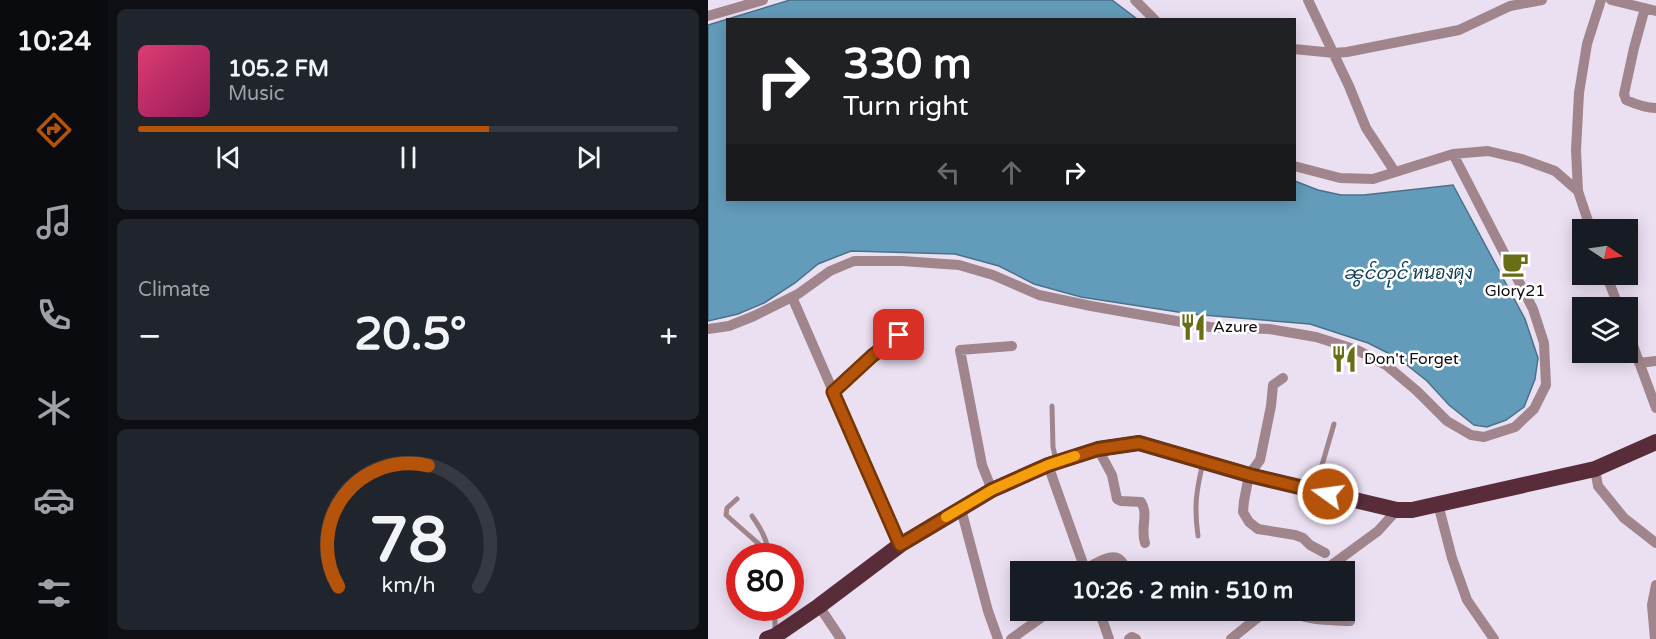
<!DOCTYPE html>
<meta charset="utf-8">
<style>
body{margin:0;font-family:"Varela Round","Noto Sans Myanmar",Sarabun,sans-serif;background:#20242c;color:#f1f3f6;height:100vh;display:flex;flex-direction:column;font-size:22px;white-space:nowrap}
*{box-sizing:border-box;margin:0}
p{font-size:20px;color:#9ea1a6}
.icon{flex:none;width:33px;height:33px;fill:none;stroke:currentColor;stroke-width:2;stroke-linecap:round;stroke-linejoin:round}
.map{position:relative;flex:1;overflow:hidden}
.sheet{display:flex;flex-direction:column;gap:9px;padding:9px;background:#0d0f14;width:600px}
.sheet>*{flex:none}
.guide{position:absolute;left:18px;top:18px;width:570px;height:183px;border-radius:0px;box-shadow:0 3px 15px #0003;background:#202124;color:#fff;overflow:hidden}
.needle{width:39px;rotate:103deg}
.fabs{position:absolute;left:864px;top:219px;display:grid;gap:12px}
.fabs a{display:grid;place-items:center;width:66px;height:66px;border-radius:0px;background:#171b24;box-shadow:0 3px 15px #0003;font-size:30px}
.speed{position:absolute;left:18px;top:543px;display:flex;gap:12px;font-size:30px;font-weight:700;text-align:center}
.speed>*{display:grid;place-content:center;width:78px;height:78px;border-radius:50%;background:#171b24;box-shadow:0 3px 15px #0003;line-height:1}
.speed .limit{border:9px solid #d22;background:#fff;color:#111}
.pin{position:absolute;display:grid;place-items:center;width:51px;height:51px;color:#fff;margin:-26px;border-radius:12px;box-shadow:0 3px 9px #0006}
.me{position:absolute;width:66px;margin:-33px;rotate:284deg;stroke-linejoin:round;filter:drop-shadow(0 0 4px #0008)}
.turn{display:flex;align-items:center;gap:21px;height:126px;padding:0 18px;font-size:27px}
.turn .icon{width:78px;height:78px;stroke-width:2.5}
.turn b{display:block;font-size:42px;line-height:51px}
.lanes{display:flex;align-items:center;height:57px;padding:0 18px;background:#0003;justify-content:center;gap:30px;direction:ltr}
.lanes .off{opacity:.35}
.big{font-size:45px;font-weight:800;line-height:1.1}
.sheet .tile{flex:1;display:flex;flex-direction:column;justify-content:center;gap:9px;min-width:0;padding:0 21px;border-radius:9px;background:#20242c}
.sheet .dial{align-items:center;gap:0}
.dial svg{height:156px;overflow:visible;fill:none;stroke:#363941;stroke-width:7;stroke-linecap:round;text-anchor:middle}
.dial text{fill:#f1f3f6;stroke:none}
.song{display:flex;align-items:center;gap:18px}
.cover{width:72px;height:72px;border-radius:9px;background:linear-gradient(135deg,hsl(340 70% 55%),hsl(330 70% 35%))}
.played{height:6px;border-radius:3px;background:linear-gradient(90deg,#b45309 65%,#363941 65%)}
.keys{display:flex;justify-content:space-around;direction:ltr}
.heat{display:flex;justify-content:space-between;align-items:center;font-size:33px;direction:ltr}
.trip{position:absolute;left:302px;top:561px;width:345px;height:60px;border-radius:0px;background:#171b24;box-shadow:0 3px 15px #0003;font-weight:800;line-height:60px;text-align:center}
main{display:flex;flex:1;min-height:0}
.tabs{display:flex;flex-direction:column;width:108px;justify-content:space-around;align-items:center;background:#090b0e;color:#9ea1a6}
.tabs .icon{width:42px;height:42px}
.tabs .on{color:#b45309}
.tabs b{font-size:27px;color:#f1f3f6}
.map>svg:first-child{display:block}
</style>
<main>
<nav class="tabs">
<b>10:24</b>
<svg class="icon on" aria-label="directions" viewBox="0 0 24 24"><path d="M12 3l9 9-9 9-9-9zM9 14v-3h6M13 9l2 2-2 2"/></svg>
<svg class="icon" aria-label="music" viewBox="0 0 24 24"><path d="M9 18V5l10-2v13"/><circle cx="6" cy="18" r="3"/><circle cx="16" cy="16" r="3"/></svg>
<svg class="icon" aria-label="phone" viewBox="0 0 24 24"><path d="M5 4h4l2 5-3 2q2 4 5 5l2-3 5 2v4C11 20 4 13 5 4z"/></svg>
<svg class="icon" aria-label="climate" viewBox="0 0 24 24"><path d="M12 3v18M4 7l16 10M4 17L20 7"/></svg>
<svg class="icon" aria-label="car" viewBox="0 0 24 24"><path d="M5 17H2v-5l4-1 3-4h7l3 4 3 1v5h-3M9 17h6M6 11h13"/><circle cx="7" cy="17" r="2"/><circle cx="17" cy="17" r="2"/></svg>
<svg class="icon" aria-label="filters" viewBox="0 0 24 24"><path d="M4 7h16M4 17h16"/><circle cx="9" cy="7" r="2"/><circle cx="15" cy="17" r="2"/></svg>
</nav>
<section class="sheet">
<div class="tile">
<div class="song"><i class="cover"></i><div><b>105.2 FM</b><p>Music</p></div></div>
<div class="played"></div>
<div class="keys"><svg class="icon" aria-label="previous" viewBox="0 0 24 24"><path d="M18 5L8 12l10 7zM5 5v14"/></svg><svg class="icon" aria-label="pause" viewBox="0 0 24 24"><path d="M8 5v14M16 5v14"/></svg><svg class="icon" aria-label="next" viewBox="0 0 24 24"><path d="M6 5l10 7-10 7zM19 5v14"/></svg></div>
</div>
<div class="tile"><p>Climate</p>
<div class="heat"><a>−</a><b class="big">20.5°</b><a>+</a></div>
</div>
<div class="tile dial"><svg viewBox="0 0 100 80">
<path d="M14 69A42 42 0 1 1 86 69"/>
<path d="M14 69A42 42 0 0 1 60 7" stroke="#b45309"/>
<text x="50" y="56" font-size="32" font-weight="700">78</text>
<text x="50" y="72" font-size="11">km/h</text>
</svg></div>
</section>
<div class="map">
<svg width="948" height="639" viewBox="0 0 948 639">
<rect width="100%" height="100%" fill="#ebe0f2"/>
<path fill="#639cba" stroke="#4a7188" stroke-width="1.5" d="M82,0H404L429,19L20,20V200H586L587,181L610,190L633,195H656L745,185L817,319L830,358L827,379L816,407L798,420L779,427L766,425L741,405L719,381L690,358L660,343L602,324L483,314L373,297L326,284L291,266L247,254L143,251L110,264L87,283L56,303L30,314L0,321V25Z"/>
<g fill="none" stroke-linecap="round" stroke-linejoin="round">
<path stroke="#a0868c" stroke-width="5" d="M344,406L345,447L348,460
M607,489L626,424
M29,499L19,508L18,515L61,553
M44,516C53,529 59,539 61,555
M490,536C486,507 488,491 495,463
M67,608V631"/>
<path stroke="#a0868c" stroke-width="10" d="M427,0L447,20
M600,0L641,86L658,128L687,172
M903,0L948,11
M937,8L926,48L916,94L918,100C927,104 938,108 948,108
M0,16L55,0
M586,49L626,53L639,52L751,30L802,6L834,0
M586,166L632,178L665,179L745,154L780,151L814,159L847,171L870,191
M883,230L870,191L868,150L871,93L879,44L893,0
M898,274L911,308
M84,297L192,545
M0,329L21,326L46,316L90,294L122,271L146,261H194L251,265L285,275L331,295L383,306L502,327L561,329L608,337L649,350L678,365L709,391L739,421L763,435L776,437L807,427L826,409L838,385L836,343L825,309L745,154
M920,332L948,408
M931,363L948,361
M575,378L565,385L563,406L552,460L541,475L536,501L535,512L541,522L550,529L587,535L595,538L602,545L617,553
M125,392L164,356L191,335
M390,449L404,475L409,499L413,501L433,502C441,514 432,528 437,543
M340,465L378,572
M887,469L890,486L916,518L948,543
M284,490L274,465L252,350L304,346
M730,504L744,558L759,600L786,639
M253,509L280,611L290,639
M377,569C385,565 402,553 411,559C415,562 418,568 421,572
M614,572L670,531L689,510
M111,606L133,639
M391,610L401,639
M580,610C598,621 621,620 642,621
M303,639L344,610
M421,639L424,637L428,639
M523,639L559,610
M947,639L944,605L948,585"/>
<path stroke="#592c3a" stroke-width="16" d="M59,639L67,636L111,606L192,545L284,490L340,465L390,449L431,443L541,475L689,510H704L887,469L948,442"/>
</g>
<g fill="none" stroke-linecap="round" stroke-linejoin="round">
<defs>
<path id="route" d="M191,335L164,356L125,392L192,545L284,490L340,465L390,449L431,443L542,475L620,494"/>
</defs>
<use href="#route" stroke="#753606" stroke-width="15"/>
<use href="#route" stroke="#b45309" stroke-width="10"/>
<path stroke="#f59e0b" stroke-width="10" d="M238,517L284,490L340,465L367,456"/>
</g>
<defs>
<symbol id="cafe-bare" viewBox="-9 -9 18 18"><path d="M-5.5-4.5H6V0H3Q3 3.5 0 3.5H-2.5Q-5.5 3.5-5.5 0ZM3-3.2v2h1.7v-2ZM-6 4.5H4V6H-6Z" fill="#676e15" stroke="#fff" stroke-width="2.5" paint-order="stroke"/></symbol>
<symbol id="restaurant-bare" viewBox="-9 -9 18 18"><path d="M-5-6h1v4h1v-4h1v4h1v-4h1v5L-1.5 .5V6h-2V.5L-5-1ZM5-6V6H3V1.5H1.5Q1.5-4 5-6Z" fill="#676e15" stroke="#fff" stroke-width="2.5" paint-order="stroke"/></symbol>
</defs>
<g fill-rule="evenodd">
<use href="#cafe-bare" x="788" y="245" width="38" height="38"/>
<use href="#restaurant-bare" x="466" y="308" width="38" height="38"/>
<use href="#restaurant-bare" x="617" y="340" width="38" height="38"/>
</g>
<g text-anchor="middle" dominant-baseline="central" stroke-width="5" stroke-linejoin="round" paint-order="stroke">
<g font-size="16" fill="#100c12" stroke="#fff" text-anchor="start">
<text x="807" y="291" text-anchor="middle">Glory21</text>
<text x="505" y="327">Azure</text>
<text x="656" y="359">Don't Forget</text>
</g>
<g font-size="18" font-style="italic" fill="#124158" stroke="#fff">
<text x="700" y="273">ၼွင်တုင် หนองตุง</text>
</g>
</g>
</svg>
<div class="fabs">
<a><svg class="needle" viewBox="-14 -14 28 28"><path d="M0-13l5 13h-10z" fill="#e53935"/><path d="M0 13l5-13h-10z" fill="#9ea1a6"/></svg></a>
<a><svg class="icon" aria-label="layers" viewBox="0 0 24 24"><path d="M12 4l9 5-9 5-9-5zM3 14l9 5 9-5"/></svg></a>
</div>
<div class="speed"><div class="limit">80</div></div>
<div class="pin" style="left:191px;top:335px;background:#d93025"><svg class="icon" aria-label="arrive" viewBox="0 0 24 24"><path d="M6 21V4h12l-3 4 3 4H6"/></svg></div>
<svg class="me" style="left:620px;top:494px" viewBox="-20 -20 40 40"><circle r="17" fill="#b45309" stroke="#fff" stroke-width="3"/><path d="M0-11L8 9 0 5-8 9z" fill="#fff"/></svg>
<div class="trip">10:26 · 2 min · 510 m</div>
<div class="guide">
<div class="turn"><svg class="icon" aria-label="right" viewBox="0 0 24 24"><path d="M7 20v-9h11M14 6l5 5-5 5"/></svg><div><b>330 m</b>Turn right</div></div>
<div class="lanes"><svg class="icon off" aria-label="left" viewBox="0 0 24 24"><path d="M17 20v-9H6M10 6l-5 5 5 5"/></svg><svg class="icon off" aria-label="ahead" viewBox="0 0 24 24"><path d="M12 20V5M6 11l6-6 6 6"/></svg><svg class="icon" aria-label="right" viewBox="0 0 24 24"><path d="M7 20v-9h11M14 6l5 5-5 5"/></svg></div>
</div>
</div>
</main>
